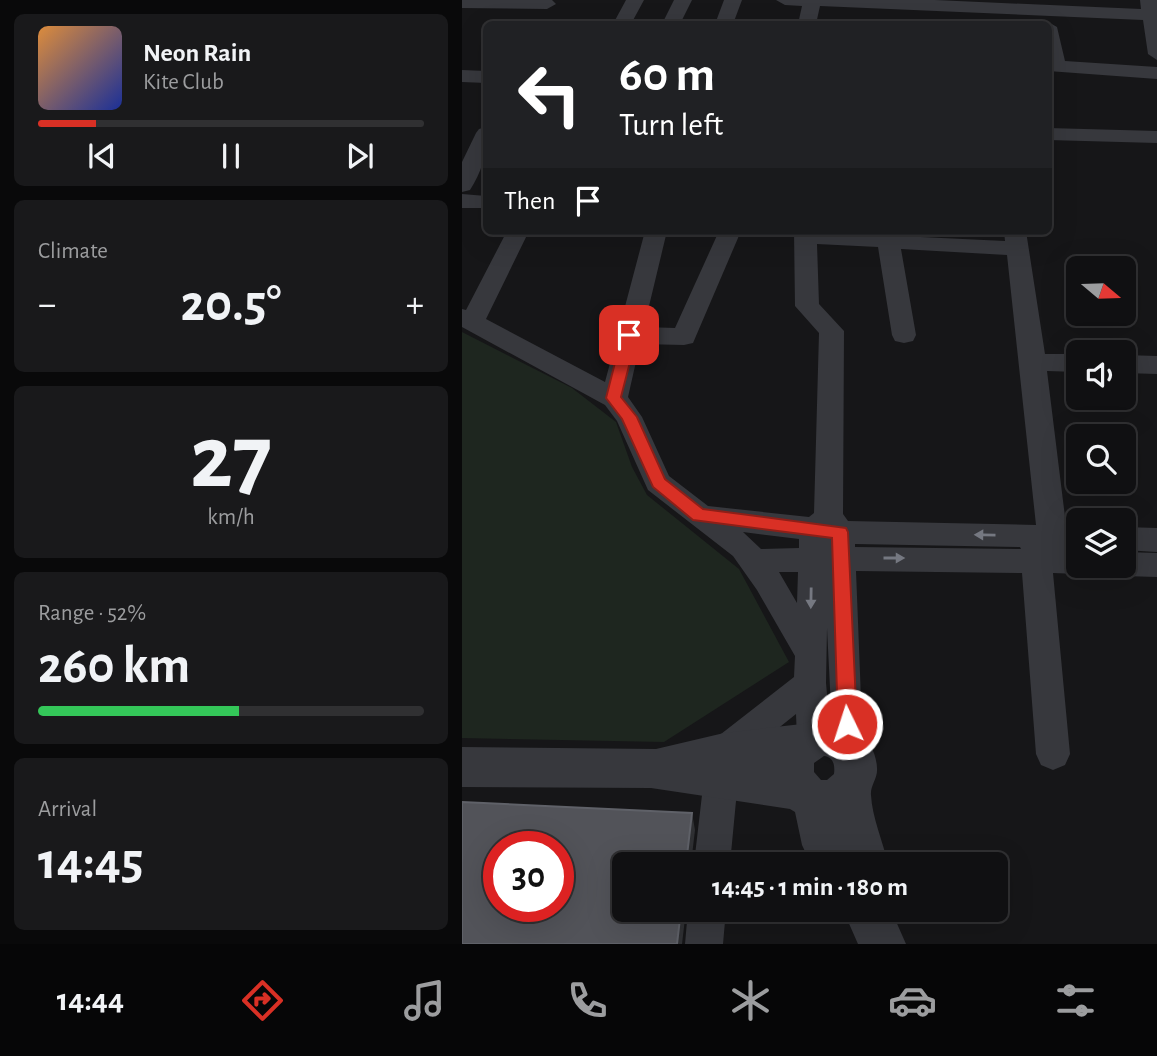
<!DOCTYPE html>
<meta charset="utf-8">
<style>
body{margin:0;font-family:"Alegreya Sans",sans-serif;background:#19191b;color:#f1f3f6;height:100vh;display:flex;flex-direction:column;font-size:26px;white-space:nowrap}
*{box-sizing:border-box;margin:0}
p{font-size:23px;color:#9c9d9f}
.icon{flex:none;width:38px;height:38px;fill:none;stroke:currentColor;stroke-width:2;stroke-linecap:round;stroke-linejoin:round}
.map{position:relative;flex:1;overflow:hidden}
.sheet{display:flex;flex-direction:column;gap:14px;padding:14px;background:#09090a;width:462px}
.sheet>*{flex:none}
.hud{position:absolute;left:21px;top:21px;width:569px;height:214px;border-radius:10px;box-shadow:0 7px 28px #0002,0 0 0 2px #303032;background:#202124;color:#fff;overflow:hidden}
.needle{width:46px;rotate:109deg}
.controls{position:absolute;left:604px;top:256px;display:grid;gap:14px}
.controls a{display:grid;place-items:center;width:70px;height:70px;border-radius:10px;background:#101012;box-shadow:0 7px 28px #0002,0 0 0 2px #303032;font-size:35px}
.speed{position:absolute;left:21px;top:831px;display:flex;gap:14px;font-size:35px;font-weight:700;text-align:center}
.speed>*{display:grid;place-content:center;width:91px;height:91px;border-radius:50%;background:#101012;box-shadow:0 7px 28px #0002,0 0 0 2px #303032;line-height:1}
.speed .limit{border:10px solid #d22;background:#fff;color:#111}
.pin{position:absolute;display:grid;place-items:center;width:60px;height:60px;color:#fff;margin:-30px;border-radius:14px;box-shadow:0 4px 10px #0006}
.me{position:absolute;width:77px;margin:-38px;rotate:356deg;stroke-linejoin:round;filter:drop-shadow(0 0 5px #0008)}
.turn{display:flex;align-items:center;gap:24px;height:147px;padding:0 21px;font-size:32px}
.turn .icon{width:91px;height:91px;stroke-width:2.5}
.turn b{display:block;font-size:49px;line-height:60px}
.then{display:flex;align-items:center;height:66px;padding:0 21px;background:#0003;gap:14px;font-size:26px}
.big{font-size:52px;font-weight:700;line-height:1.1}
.sheet .card{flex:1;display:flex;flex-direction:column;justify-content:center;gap:10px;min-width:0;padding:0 24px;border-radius:10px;background:#19191b}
.sheet .dial{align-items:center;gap:0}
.dial b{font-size:91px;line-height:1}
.song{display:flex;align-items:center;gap:21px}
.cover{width:84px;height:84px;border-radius:10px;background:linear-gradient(135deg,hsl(30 70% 55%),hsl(230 70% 35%))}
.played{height:7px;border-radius:4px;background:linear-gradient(90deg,#d93025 15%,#303032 15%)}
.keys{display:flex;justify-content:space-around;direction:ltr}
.heat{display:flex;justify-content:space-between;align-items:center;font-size:38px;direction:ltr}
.charge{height:10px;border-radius:5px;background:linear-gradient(90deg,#34c759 52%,#303032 0)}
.trip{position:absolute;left:150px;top:852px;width:396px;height:70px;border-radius:10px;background:#101012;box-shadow:0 7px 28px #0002,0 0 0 2px #303032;font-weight:700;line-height:70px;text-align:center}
.dock{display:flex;height:112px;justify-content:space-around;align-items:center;background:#060607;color:#9c9d9f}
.dock .icon{width:49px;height:49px}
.dock .current{color:#d93025}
.dock b{font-size:32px;color:#f1f3f6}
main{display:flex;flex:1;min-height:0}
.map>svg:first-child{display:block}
</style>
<main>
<section class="sheet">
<div class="card">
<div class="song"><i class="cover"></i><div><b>Neon Rain</b><p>Kite Club</p></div></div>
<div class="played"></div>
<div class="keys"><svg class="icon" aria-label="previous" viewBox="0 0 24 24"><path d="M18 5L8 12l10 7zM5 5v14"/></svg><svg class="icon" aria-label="pause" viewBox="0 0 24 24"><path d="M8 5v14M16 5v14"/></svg><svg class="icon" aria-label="next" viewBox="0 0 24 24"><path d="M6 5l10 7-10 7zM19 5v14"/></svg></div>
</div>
<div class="card"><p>Climate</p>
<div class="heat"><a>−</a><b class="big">20.5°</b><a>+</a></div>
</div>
<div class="card dial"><b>27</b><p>km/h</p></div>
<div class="card"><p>Range · 52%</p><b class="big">260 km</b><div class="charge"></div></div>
<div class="card"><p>Arrival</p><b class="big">14:45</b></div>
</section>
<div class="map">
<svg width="695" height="944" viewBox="0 0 695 944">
<rect width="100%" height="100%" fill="#161618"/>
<path fill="#1e261f" d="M0,332L110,388L154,422L170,467L185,495L277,569L327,662L202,742L0,738Z"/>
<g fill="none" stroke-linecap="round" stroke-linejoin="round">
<path fill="#37383d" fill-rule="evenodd" d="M0,0H90L94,4L85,9L0,8Z
M164,0H182L169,24H151Z
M212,0H230L218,24H200Z
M262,0H280L271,24H253Z
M314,0H473L679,9L678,0H695V60L686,54L681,20L358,6L354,24H336L340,6L323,5Z
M586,22L595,27L603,61L695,67V79L586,71V24H579Z
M0,70L24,71V83L0,82Z
M24,127C26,150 21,170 8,190L0,192V162L14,133L17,129Z
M586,128L695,131V143L586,140Z
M0,194L24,196V208H0Z
M45,231H67L24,319L143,382L183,231H205L182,327L213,328L257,231H279L231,343L222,345L178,344L166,397L180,417L207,476L246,506L347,517L352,513L357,333L333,306L332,231L543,241L542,231H564L583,354H616V372L585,371L604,525L616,526V548L607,550H616V565H629L627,570L616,574L591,573L608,754L603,765L591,770L579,765L574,754L560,573L394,571L399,699L405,748L400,759L388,763L376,759L371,748L365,628L364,683L369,739L364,750L352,754L340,750L335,739L334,714L278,759L268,864H232L245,752L250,741L332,677L333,656L295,590L271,556L186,490L155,421L143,405L0,327V309L4,310ZM355,244L416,247L430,335L433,341L442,343L451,341L454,335L439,249L545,255L574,525L386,521L381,514L382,331L357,304ZM281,532L337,539V548L299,549ZM393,544L558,547L559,549L393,547ZM317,572H336L335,603Z
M662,355L695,356V374L662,373Z
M662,527L695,528V552L662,550Z
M662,552L695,553V577L662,576L651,572L648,565H662Z
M226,910H264L261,944H223Z"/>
<path fill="#37383d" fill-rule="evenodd" d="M359,718C387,718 414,739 415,768C416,778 408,786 409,795C410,817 421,842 426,864H349L340,845L333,812L328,809L189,788L0,787V747L194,749L262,733L340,724ZM362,756C372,757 373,766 372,774L365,780H359L352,772V763Z
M381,910H429L444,944H396Z"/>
</g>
<path fill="#2f3033" d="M230,813L233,830L229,864H224Z
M219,910H224L220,944H215Z"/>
<path fill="#525359" stroke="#5f6168" stroke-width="2" fill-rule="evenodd" d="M0,802L230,813L224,864H163V910H219L215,944H0ZM37,847H96V906H37Z"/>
<defs><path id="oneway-solid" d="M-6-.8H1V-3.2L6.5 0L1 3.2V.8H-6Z" transform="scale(1.75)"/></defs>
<g fill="#757881">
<use href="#oneway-solid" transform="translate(523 535) rotate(-179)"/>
<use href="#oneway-solid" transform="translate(432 558)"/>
<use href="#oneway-solid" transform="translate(349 598) rotate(91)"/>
</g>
<path fill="#d93025" stroke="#8d1f18" stroke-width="2" d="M167,330L175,335L159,397L175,417L203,479L241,509L384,528L386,532L395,724L392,730L385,732L378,730L376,724L370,538L231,520L191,487L160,419L144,398L160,335Z"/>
</svg>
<div class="controls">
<a><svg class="needle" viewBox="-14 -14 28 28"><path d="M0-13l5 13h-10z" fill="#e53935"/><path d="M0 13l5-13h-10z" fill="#9c9d9f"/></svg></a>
<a><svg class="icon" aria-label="sound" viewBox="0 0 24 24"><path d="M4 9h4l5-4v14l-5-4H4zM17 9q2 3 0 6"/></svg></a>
<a><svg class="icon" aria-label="search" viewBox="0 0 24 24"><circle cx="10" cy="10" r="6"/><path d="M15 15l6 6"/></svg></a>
<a><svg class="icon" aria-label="layers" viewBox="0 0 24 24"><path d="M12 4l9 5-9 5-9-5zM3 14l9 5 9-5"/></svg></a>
</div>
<div class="speed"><div class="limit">30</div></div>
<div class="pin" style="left:167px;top:335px;background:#d93025"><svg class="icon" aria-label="arrive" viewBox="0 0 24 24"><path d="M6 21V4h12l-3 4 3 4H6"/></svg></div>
<svg class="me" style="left:385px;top:724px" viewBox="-20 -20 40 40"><circle r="17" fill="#d93025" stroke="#fff" stroke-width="3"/><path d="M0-11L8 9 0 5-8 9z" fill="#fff"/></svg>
<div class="trip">14:45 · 1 min · 180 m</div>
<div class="hud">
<div class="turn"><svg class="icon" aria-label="left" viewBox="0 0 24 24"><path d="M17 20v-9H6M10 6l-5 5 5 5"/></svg><div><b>60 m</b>Turn left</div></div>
<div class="then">Then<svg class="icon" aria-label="arrive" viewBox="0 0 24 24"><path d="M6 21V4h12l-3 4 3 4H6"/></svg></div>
</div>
</div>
</main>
<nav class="dock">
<b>14:44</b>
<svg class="icon current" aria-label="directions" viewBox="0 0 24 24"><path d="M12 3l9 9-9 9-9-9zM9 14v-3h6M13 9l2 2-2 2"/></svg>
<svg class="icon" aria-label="music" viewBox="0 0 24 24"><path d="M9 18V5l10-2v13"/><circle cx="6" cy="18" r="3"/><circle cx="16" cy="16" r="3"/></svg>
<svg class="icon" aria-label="phone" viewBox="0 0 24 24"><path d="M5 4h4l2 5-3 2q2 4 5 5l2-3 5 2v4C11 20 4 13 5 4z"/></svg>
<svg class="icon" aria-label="climate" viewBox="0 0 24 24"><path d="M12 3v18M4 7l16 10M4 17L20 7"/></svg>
<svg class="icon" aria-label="car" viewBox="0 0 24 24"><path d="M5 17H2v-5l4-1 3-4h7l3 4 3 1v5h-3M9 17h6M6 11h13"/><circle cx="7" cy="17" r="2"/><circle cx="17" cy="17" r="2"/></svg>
<svg class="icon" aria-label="filters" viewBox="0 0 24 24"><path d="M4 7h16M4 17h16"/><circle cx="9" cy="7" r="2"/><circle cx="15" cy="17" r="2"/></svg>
</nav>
